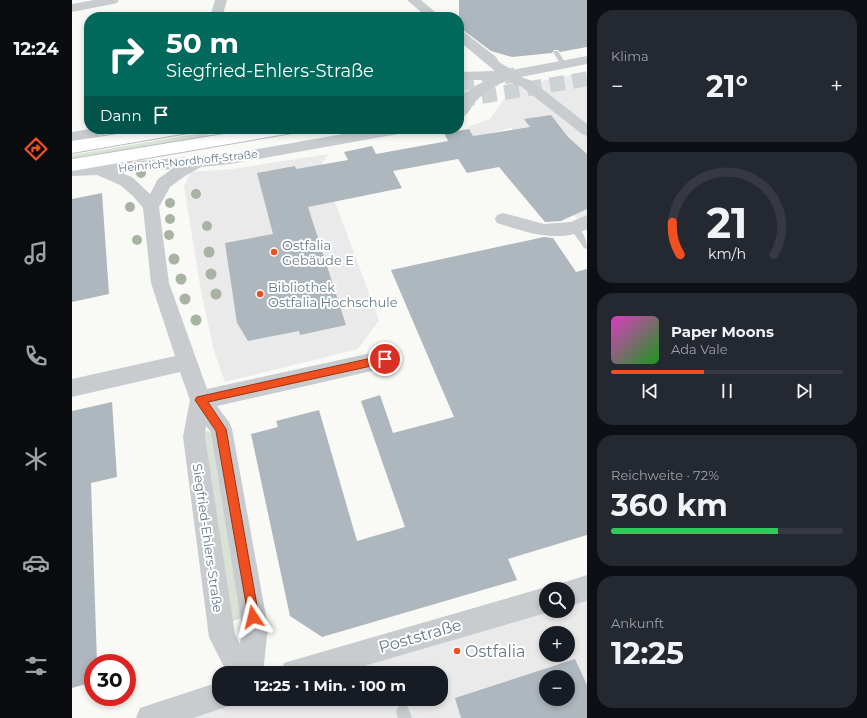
<!DOCTYPE html>
<html lang="de">
<meta charset="utf-8">
<style>
body{margin:0;font-family:Montserrat,sans-serif;background:#242831;color:#f1f3f6;height:100vh;display:flex;flex-direction:column;font-size:15px;white-space:nowrap}
*{box-sizing:border-box;margin:0}
p{font-size:13px;color:#9ea1a6}
.icon{flex:none;width:22px;height:22px;fill:none;stroke:currentColor;stroke-width:2;stroke-linecap:round;stroke-linejoin:round}
.map{position:relative;flex:1;overflow:hidden}
.drawer{display:flex;flex-direction:column;gap:10px;padding:10px;background:#0d0f14;width:280px}
.drawer>*{flex:none}
.banner{position:absolute;left:12px;top:12px;width:380px;height:122px;border-radius:16px;box-shadow:0 2px 6px #0003;background:#00695c;color:#fff;overflow:hidden}
.controls{position:absolute;left:467px;top:582px;display:grid;gap:8px}
.controls a{display:grid;place-items:center;width:36px;height:36px;border-radius:50%;background:#171b24;box-shadow:0 2px 6px #0003;font-size:20px}
.speed{position:absolute;left:12px;top:654px;display:flex;gap:8px;font-size:20px;font-weight:700;text-align:center}
.speed>*{display:grid;place-content:center;width:52px;height:52px;border-radius:50%;background:#171b24;box-shadow:0 2px 6px #0003;line-height:1}
.speed .limit{border:6px solid #d22;background:#fff;color:#111}
.pin{position:absolute;display:grid;place-items:center;width:34px;height:34px;color:#fff;margin:-17px;border:2px solid #fff;border-radius:50%;box-shadow:0 1px 4px #0007}
.me{position:absolute;width:44px;margin:-22px;rotate:350deg;stroke-linejoin:round;filter:drop-shadow(0 0 3px #0008)}
.turn{display:flex;align-items:center;gap:14px;height:84px;padding:0 16px;font-size:18px}
.turn .icon{width:52px;height:52px;stroke-width:2.5}
.turn b{display:block;font-size:28px;line-height:34px}
.then{display:flex;align-items:center;height:38px;padding:0 16px;background:#0003;gap:8px;font-size:15px}
.big{font-size:30px;font-weight:700;line-height:1.1}
.drawer .widget{flex:1;display:flex;flex-direction:column;justify-content:center;gap:6px;min-width:0;padding:0 14px;border-radius:16px;background:#242831}
.drawer .dial{align-items:center;gap:0}
.dial svg{height:104px;overflow:visible;fill:none;stroke:#363941;stroke-width:7;stroke-linecap:round;text-anchor:middle}
.dial text{fill:#f1f3f6;stroke:none}
.song{display:flex;align-items:center;gap:12px}
.cover{width:48px;height:48px;border-radius:6px;background:linear-gradient(135deg,hsl(310 70% 55%),hsl(120 70% 35%))}
.played{height:4px;border-radius:2px;background:linear-gradient(90deg,#f04f1f 40%,#363941 40%)}
.keys{display:flex;justify-content:space-around;direction:ltr}
.heat{display:flex;justify-content:space-between;align-items:center;font-size:22px;direction:ltr}
.charge{height:6px;border-radius:3px;background:linear-gradient(90deg,#34c759 72%,#363941 0)}
.trip{position:absolute;left:140px;top:666px;width:236px;height:40px;border-radius:16px;background:#171b24;box-shadow:0 2px 6px #0003;font-weight:700;line-height:40px;text-align:center}
main{display:flex;flex:1;min-height:0}
.tabs{display:flex;flex-direction:column;width:72px;justify-content:space-around;align-items:center;background:#090b0e;color:#9ea1a6}
.tabs .icon{width:28px;height:28px}
.tabs .active{color:#f04f1f}
.tabs b{font-size:18px;color:#f1f3f6}
.map>svg:first-child{display:block}
</style>
<main>
<nav class="tabs">
<b>12:24</b>
<svg class="icon active" aria-label="directions" viewBox="0 0 24 24"><path d="M12 3l9 9-9 9-9-9zM9 14v-3h6M13 9l2 2-2 2"/></svg>
<svg class="icon" aria-label="music" viewBox="0 0 24 24"><path d="M9 18V5l10-2v13"/><circle cx="6" cy="18" r="3"/><circle cx="16" cy="16" r="3"/></svg>
<svg class="icon" aria-label="phone" viewBox="0 0 24 24"><path d="M5 4h4l2 5-3 2q2 4 5 5l2-3 5 2v4C11 20 4 13 5 4z"/></svg>
<svg class="icon" aria-label="climate" viewBox="0 0 24 24"><path d="M12 3v18M4 7l16 10M4 17L20 7"/></svg>
<svg class="icon" aria-label="car" viewBox="0 0 24 24"><path d="M5 17H2v-5l4-1 3-4h7l3 4 3 1v5h-3M9 17h6M6 11h13"/><circle cx="7" cy="17" r="2"/><circle cx="17" cy="17" r="2"/></svg>
<svg class="icon" aria-label="filters" viewBox="0 0 24 24"><path d="M4 7h16M4 17h16"/><circle cx="9" cy="7" r="2"/><circle cx="15" cy="17" r="2"/></svg>
</nav>
<div class="map">
<svg width="515" height="718" viewBox="0 0 515 718">
<rect width="100%" height="100%" fill="#f9f9f6"/>
<path fill="#e9eae9" fill-rule="evenodd" d="M515,72V231H514L439,128L401,137L396,127L418,119L438,91L455,84Z
M256,154L249,165L307,320L286,349L153,382L142,351L129,291L112,186L119,172L160,169Z
M515,587V718H79L147,699H369V673H224L474,611H496V593ZM474,633H496V655H474ZM474,677H496V699H474Z"/>
<path fill="#dae1d6" d="M136,132L137,137L0,159V155Z
M135,431L140,432L172,617L157,622L131,434Z"/>
<path fill="#aeb7bd" fill-rule="evenodd" d="M387,0H515V47L488,52L486,50H482L480,53L440,57L419,51L387,27Z
M479,115L496,137L515,154V209L489,221L473,222L427,167L395,173L386,159L321,171L330,188L236,207L274,325L228,335L227,331L176,341L165,323L153,243L201,234L185,173L223,166L224,169L276,160L272,152L300,146L304,154L376,141L372,133L397,129L401,136L458,127L452,119Z
M30,193L37,294L0,302V199Z
M472,237L481,238L504,272L515,269V535L436,559L445,580L250,637L218,616L179,434L206,427L204,421L247,410L285,541L333,527L289,401L308,395L321,433L382,417L319,270Z
M40,402L45,477L19,483L25,663H21V682L0,688V411Z
M503,659L515,685V718H389L383,698ZM474,677H496V699H474Z"/>
<g fill="none" stroke-linecap="round" stroke-linejoin="round">
<path stroke="#cdd3d5" stroke-width="15" stroke-dasharray="15 8" stroke-linecap="butt" d="M387,84L443,75
M387,100L515,79"/>
<defs>
<path id="secondary" d="M77,129H118L116,133L110,134L0,153V141Z
M182,129H222L220,133L214,134L0,171V159Z"/>
</defs>
<use href="#secondary" stroke="#b8bec2" stroke-width="2"/>
<path fill="#c8cccf" fill-rule="evenodd" d="M482,51H486L494,64L493,65H489L481,52Z
M502,225C511,229 515,240 515,249L512,248L498,228Z
M331,705L336,707L340,718H326L324,712L326,707Z"/>
<path fill="#c8cccf" fill-rule="evenodd" d="M22,0H47L45,3L41,4L0,12V4Z
M143,0H155L150,17H138Z
M335,0H349L369,17H355Z
M387,31L392,32L424,57L427,62L440,70L515,56V64L449,77L460,81L515,124V136L510,134L450,87L443,85L436,80C425,85 415,90 406,99C399,105 397,116 387,119C387,114 386,107 387,102C391,92 406,84 415,80H387V72L423,71L387,41Z
M17,129H46L44,132L0,142V132Z
M299,129H333L331,132L326,134L158,164L129,167L113,176L98,187L87,207L97,283L135,389L313,350L320,353L323,359L320,365L313,368L145,406L157,422L160,429L196,627L191,673H155L137,637L111,437L118,400L108,372L0,397V379L103,356L79,283L71,208L61,196L48,185L25,175L0,176V166L158,154ZM100,169L86,179L78,194L60,177L50,173ZM134,426L139,432L170,627L168,644L163,634L133,437Z
M431,213L472,224L499,222L515,215V229C487,244 454,232 425,223L423,219L425,215Z
M515,575V601L496,606V589H485L487,584Z
M474,587L478,589H474V611H478L474,613L268,673H209L212,663L222,660Z
M147,682V699H160L157,706L121,718H64L68,708Z"/>
<use href="#secondary" fill="#fff" fill-rule="evenodd"/>
</g>
<g fill="#a8b3a4">
<circle cx="69" cy="173" r="5"/>
<circle cx="124" cy="194" r="5"/>
<circle cx="98" cy="203" r="5"/>
<circle cx="58" cy="207" r="5"/>
<circle cx="98" cy="219" r="5"/>
<circle cx="135" cy="226" r="5"/>
<circle cx="97" cy="235" r="5"/>
<circle cx="65" cy="240" r="5"/>
<circle cx="137" cy="252" r="5.5"/>
<circle cx="102" cy="259" r="5.5"/>
<circle cx="139" cy="274" r="5.5"/>
<circle cx="109" cy="279" r="5.5"/>
<circle cx="144" cy="294" r="5.5"/>
<circle cx="113" cy="299" r="5.5"/>
<circle cx="124" cy="320" r="5.5"/>
</g>
<path fill="#f04f1f" stroke="#9c3314" d="M313,355L316,356L318,359L316,362L313,363L136,402L154,429L187,617L185,621L181,623L177,621L144,431L125,403L123,400L125,397Z"/>
<g fill="#f04f1f" stroke="#fff" stroke-width="1.5">
<circle cx="202" cy="252" r="4"/>
<circle cx="188" cy="294" r="4"/>
<circle cx="385" cy="651" r="4"/>
</g>
<g text-anchor="middle" dominant-baseline="central" stroke-width="4" stroke-linejoin="round" paint-order="stroke">
<g font-size="11" fill="#657989" stroke="#fff">
<text transform="translate(116 161) rotate(-6)">Heinrich-Nordhoff-Straße</text>
</g>
<g font-size="13" fill="#657989" stroke="#fff" text-anchor="start">
<text x="210" y="245">Ostfalia<tspan x="210" dy="15">Gebäude E</tspan></text>
<text x="196" y="287">Bibliothek<tspan x="196" dy="15">Ostfalia Hochschule</tspan></text>
</g>
<g font-size="13" fill="#657989" stroke="#fff">
<text transform="translate(136 538) rotate(82)">Siegfried-Ehlers-Straße</text>
</g>
<g font-size="16" fill="#657989" stroke="#fff">
<text transform="translate(348 636) rotate(-16)">Poststraße</text>
</g>
<g font-size="16" fill="#657989" stroke="#fff" text-anchor="start">
<text x="393" y="651">Ostfalia</text>
</g>
</g>
</svg>
<div class="controls">
<a><svg class="icon" aria-label="search" viewBox="0 0 24 24"><circle cx="10" cy="10" r="6"/><path d="M15 15l6 6"/></svg></a>
<a>+</a>
<a>−</a>
</div>
<div class="speed"><div class="limit">30</div></div>
<div class="pin" style="left:313px;top:359px;background:#d93025"><svg class="icon" aria-label="arrive" viewBox="0 0 24 24"><path d="M6 21V4h12l-3 4 3 4H6"/></svg></div>
<svg class="me" style="left:181px;top:617px" viewBox="-20 -20 40 40"><path d="M0-17L14 15 0 8-14 15z" fill="#f04f1f" stroke="#fff" stroke-width="4"/></svg>
<div class="trip">12:25 · 1 Min. · 100 m</div>
<div class="banner">
<div class="turn"><svg class="icon" aria-label="right" viewBox="0 0 24 24"><path d="M7 20v-9h11M14 6l5 5-5 5"/></svg><div><b>50 m</b>Siegfried-Ehlers-Straße</div></div>
<div class="then">Dann<svg class="icon" aria-label="arrive" viewBox="0 0 24 24"><path d="M6 21V4h12l-3 4 3 4H6"/></svg></div>
</div>
</div>
<section class="drawer">
<div class="widget"><p>Klima</p>
<div class="heat"><a>−</a><b class="big">21°</b><a>+</a></div>
</div>
<div class="widget dial"><svg viewBox="0 0 100 80">
<path d="M14 69A42 42 0 1 1 86 69"/>
<path d="M14 69A42 42 0 0 1 8 44" stroke="#f04f1f"/>
<text x="50" y="56" font-size="32" font-weight="700">21</text>
<text x="50" y="72" font-size="11">km/h</text>
</svg></div>
<div class="widget">
<div class="song"><i class="cover"></i><div><b>Paper Moons</b><p>Ada Vale</p></div></div>
<div class="played"></div>
<div class="keys"><svg class="icon" aria-label="previous" viewBox="0 0 24 24"><path d="M18 5L8 12l10 7zM5 5v14"/></svg><svg class="icon" aria-label="pause" viewBox="0 0 24 24"><path d="M8 5v14M16 5v14"/></svg><svg class="icon" aria-label="next" viewBox="0 0 24 24"><path d="M6 5l10 7-10 7zM19 5v14"/></svg></div>
</div>
<div class="widget"><p>Reichweite · 72%</p><b class="big">360 km</b><div class="charge"></div></div>
<div class="widget"><p>Ankunft</p><b class="big">12:25</b></div>
</section>
</main>
